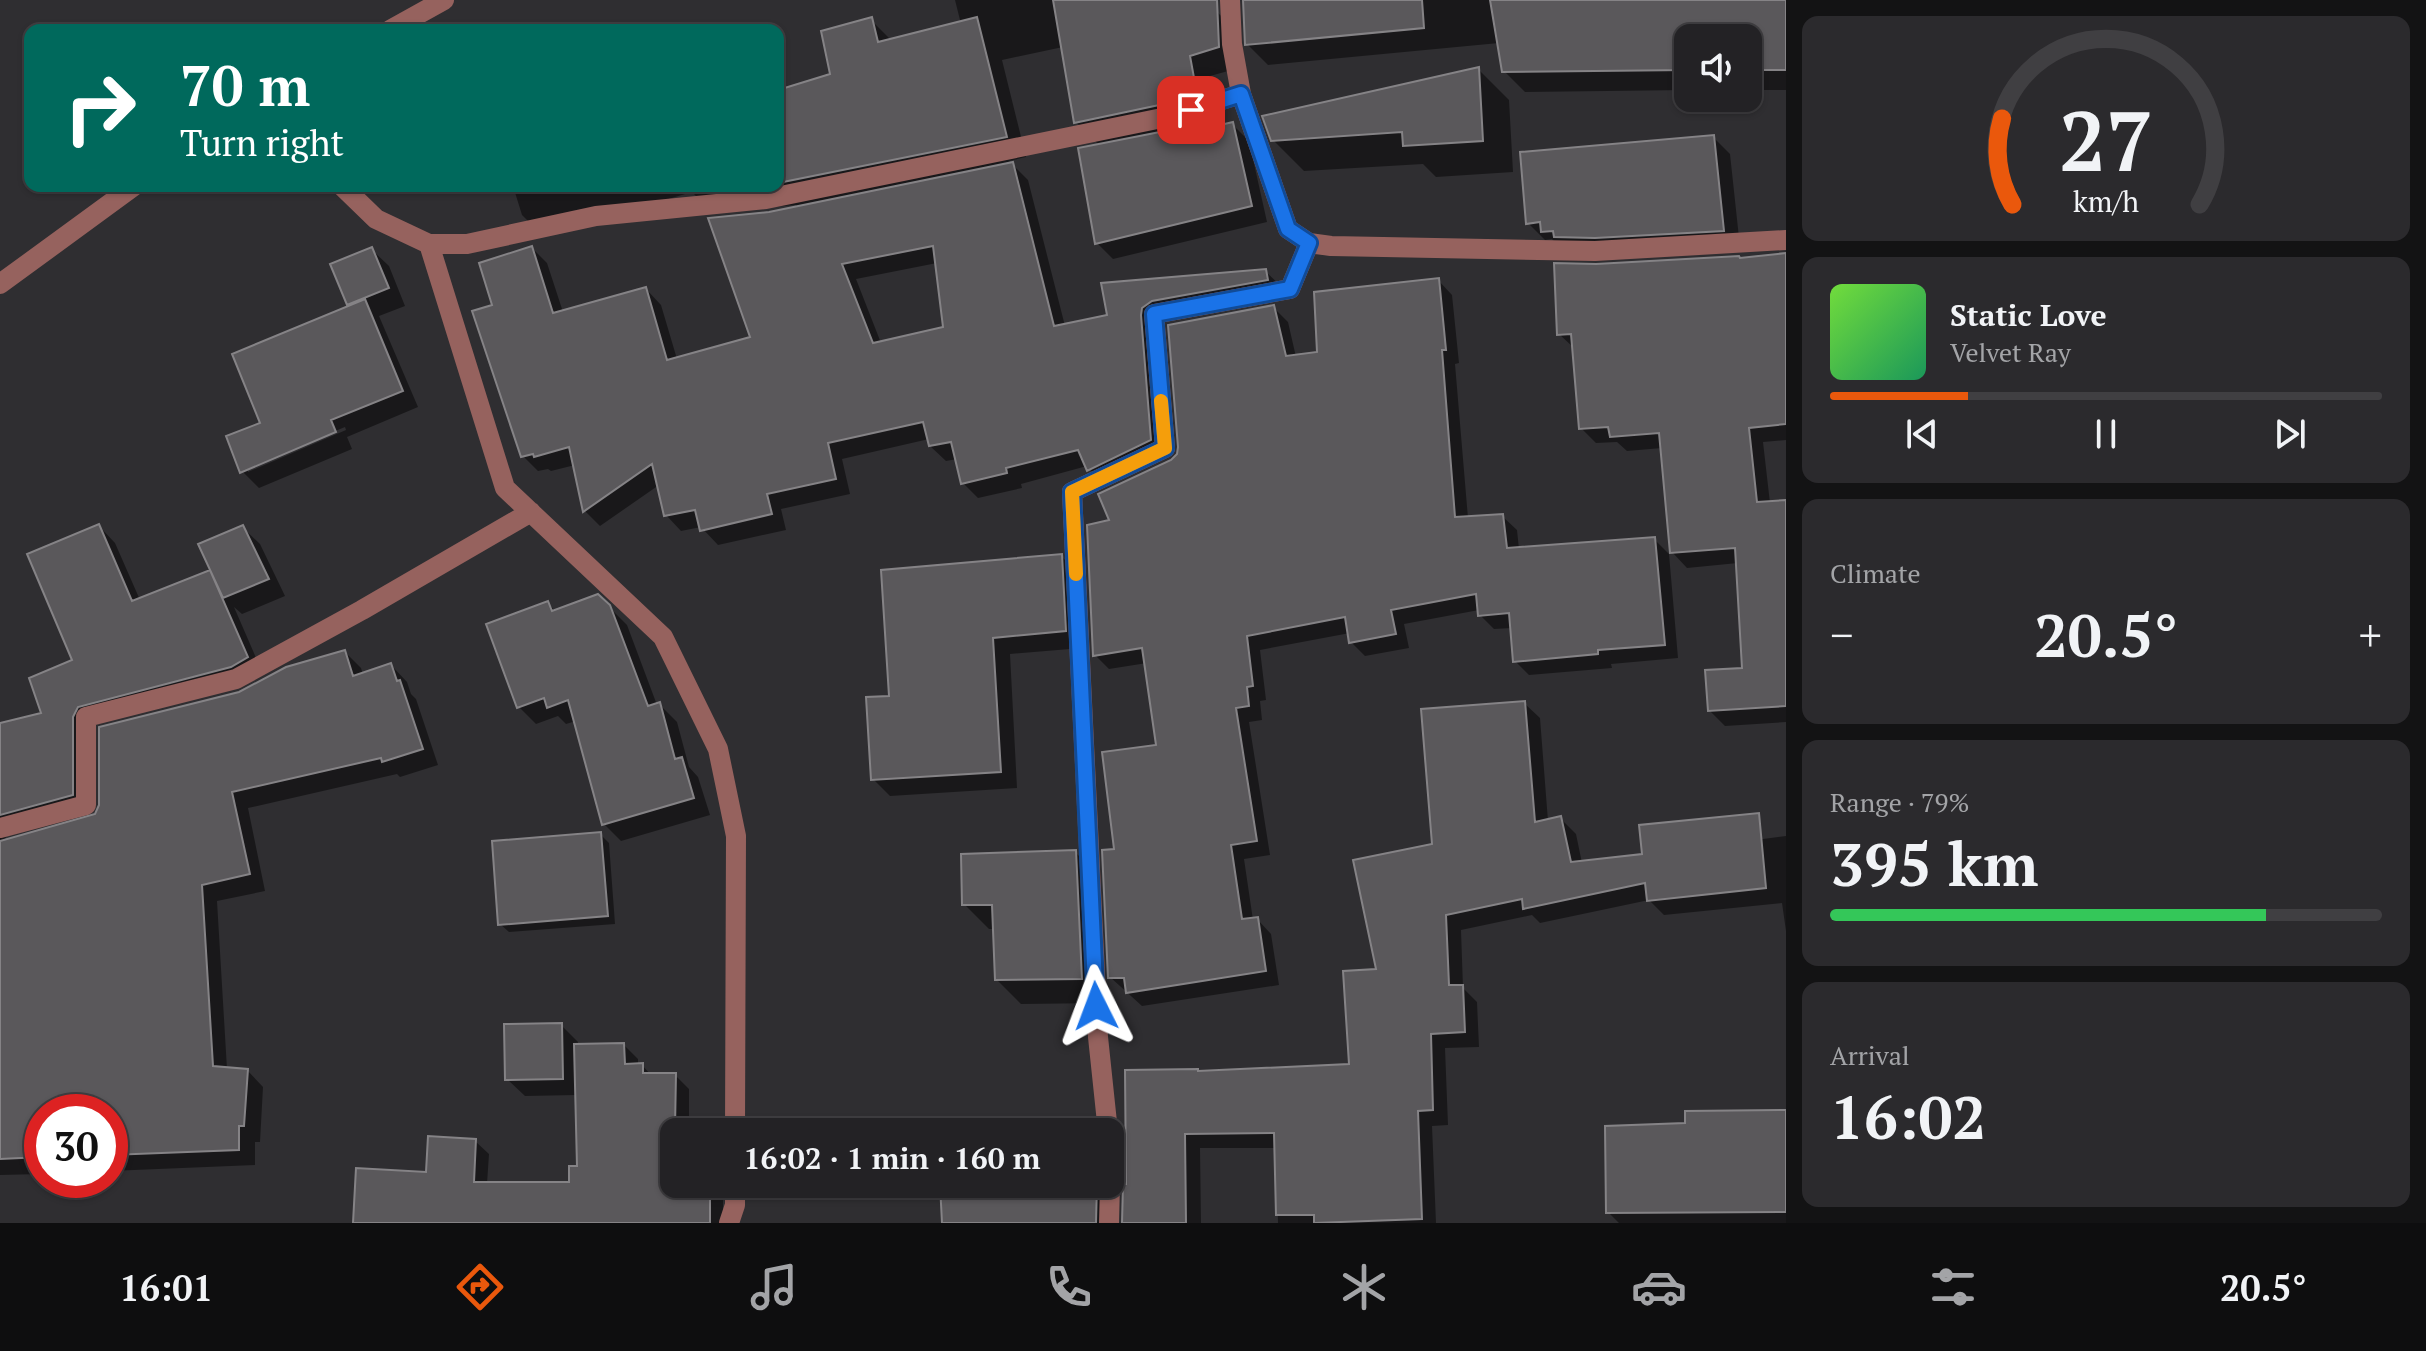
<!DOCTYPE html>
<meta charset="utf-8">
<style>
body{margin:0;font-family:"PT Serif",serif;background:#2b2a2d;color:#f1f3f6;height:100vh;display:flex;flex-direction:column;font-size:30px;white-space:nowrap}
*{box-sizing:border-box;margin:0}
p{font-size:26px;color:#a3a4a7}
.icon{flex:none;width:44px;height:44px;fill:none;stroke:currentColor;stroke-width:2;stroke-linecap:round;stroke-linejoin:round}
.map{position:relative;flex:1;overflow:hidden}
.sheet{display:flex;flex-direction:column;gap:16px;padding:16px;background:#131314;width:640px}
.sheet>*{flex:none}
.hud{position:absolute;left:24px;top:24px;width:760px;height:168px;border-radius:16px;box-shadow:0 2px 6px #0004,0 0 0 2px #403f42;background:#00695c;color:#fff;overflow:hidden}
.buttons{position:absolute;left:1674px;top:24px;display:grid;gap:16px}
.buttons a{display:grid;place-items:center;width:88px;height:88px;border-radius:16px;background:#232225;box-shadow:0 2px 6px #0004,0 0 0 2px #403f42;font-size:40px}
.speed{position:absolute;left:24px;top:1094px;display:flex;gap:16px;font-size:40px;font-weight:700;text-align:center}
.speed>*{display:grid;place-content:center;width:104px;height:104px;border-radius:50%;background:#232225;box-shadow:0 2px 6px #0004,0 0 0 2px #403f42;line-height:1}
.speed .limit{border:12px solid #d22;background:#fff;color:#111}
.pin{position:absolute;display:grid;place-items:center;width:68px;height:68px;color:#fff;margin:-34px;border-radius:16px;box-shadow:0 4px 12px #0006}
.me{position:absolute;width:88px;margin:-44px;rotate:357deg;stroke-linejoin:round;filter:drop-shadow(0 0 6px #0008)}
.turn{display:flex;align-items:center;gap:28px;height:168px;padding:0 24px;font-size:36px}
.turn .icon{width:104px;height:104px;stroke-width:2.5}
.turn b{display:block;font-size:56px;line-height:68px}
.big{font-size:60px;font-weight:700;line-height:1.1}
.sheet .widget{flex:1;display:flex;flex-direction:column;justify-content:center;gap:12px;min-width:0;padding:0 28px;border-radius:16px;background:#2b2a2d}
.sheet .dial{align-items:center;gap:0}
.dial svg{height:208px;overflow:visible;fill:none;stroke:#403f42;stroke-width:7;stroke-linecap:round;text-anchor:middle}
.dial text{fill:#f1f3f6;stroke:none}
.song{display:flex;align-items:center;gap:24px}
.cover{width:96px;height:96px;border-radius:12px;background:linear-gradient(135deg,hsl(100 70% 55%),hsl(150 70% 35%))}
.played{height:8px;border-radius:4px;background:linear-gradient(90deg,#ea580c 25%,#403f42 25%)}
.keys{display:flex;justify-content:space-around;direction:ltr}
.heat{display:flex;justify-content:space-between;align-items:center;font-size:44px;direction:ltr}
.charge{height:12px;border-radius:6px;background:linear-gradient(90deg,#34c759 79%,#403f42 0)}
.trip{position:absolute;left:660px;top:1118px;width:464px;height:80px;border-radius:16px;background:#232225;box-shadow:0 2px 6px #0004,0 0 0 2px #403f42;font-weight:700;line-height:80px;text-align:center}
.dock{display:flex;height:128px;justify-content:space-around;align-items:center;background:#0e0e0f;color:#a3a4a7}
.dock .icon{width:56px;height:56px}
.dock .on{color:#ea580c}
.dock b{font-size:36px;color:#f1f3f6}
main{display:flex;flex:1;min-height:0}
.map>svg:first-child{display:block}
</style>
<main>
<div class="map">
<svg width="1786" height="1223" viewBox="0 0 1786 1223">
<rect width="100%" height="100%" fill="#2f2e31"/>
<path fill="#0007" fill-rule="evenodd" d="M955,0H1198L1217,12L1238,32L1239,68L1210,76L1216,115L1199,120L1208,130L1232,124L1249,141L1267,222L1113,259L1097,243L1100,146L1076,122L1063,47L1002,60L1026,157L1009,161L1028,180L1065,326L1109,317L1104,285L1265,271L1281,286L1161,320L1166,456L1104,485L1087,466L1021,484L1022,488L978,498L963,483L957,459L946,461L930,446L929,439L842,459L850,494L781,509L786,530L718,545L701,527L681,531L666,515L659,485L600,526L585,511L575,465L551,471L548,469L538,471L523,456L495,306L532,248L547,263L563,312L646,289L661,305L677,359L753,339L769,214L796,208V205L712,212L692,192L543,236L522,215L513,186H778V92L833,75L871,20L892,41L961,24ZM937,263L945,329L881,343L856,279Z
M1265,0H1786V90H1748V38H1688V90L1525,92L1504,71L1499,43L1268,65L1247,44Z
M1478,69L1509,100L1513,172L1436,177L1423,164L1304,171L1273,140Z
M1713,137L1730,154L1740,247L1560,248L1552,239L1545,240L1528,223Z
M371,249L389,266L405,306L379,316L418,407L347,437L352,449L259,488L242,471L262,424L351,307L349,304ZM345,427L346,430L248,472V467Z
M1786,255V440L1763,442L1770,503L1786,502V722L1725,726L1710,711L1744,670L1738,563L1687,568L1672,552L1662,448L1627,451L1617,442L1596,443L1581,428L1574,348L1559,334L1741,260Z
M1438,280L1452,295L1459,363L1455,364L1468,518L1502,516L1517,530L1519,549L1654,539L1669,554L1678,658L1611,664L1612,668L1529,675L1515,661L1512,628L1494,629L1480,615L1479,610L1404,624L1409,648L1365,656L1351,642L1350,633L1260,650L1266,700L1260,701L1262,720L1249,722L1270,855L1244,859L1253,920L1257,919L1271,934L1279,985L1142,1006L1110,977L1116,851L1158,747L1147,663L1109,669L1095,655L1112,521L1178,455L1273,307L1288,322L1296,357L1320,353Z
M99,526L115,543L140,600L212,571L242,527L260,544L285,596L242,614L234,607L263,674L95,723L89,811L8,834L2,843L96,816L240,693L345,652L361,668L363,675L391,665L407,682L411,694L416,699L438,765L400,777L397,774L248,808L265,891L217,901L227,1069L247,1070L263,1087L260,1142H255V1165L110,1171V1112H42V1174L0,1175V725L44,714L74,661Z
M1061,556L1078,573L1082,648L1010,654L1017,788L890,796L873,779Z
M598,596L627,625L657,705H660L677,722L689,767L698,777L710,815L621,841L604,824L576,721L566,724L558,716L536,724L519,707L548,603L556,612Z
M1524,703L1540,718L1548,821L1560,818L1576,834L1582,863L1786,836V931L1782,903L1664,915L1649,900L1540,923L1532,915L1461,930L1463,988L1477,1002L1479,1047L1445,1048L1448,1125L1432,1126L1436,1223H1278L1276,1148H1200L1201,1223H1123L1125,1171H1128L1199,1073L1351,1066L1379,970L1434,845Z
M600,834L609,843L615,924L509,932L500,924Z
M1075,852L1100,877L1106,1003L1021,1004L997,980L995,929H989L964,904Z
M561,1025L578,1042V1046L624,1045L638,1059V1066L642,1065L651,1075H675L689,1089V1132H674V1184H711L723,1197V1223H355L475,1141L489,1154L487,1184H571L579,1168L577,1095L525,1096L507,1079Z
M1786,1111V1223H1619L1608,1212L1687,1125Z
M942,1184H1107L1113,1223H944Z"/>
<path fill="#5a585b" stroke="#858386" stroke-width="2" fill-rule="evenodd" d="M1053,0H1217L1219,47L1190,56L1197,94L1164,104L1074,123Z
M1243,0H1422L1424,28L1245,45Z
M1490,0H1786V70H1748V38H1688V70L1502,72Z
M872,17L878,42L977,17L1007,137L778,183V90L830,74L821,31Z
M1479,67L1483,141L1403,146L1402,132L1271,141L1262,116Z
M1201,120L1203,129L1233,122L1252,206L1095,244L1078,148L1170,130Z
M1714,135L1724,231L1595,238L1554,237L1553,231L1541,232L1540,222L1526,224L1520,152Z
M1013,162L1054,326L1107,315L1101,283L1266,269L1268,280L1152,301L1142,308L1141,315L1151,440L1087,471L1078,450L1006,468L1007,473L961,484L951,442L929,446L923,422L828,443L836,479L767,494L772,514L700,531L695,510L664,516L652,464L583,512L569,447L534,457L533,454L521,457L472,311L492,305L479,263L532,246L553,313L646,287L667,360L750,337L708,218L769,212ZM933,246L943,327L873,343L842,264Z
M696,186H765L699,193Z
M372,247L389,288L347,305L330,264Z
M1786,253V424L1749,428L1757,502L1786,500V706L1708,711L1705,670L1742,668L1735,548L1670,553L1659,433L1610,437L1608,427L1579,429L1571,334L1557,335L1554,263L1596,264L1739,256L1740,258Z
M1439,278L1446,350H1442L1455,517L1503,514L1507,548L1655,537L1665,645L1598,650V654L1513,662L1509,613L1478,616L1476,594L1391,610L1396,634L1349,643L1345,617L1247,636L1253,686L1247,687L1249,706L1236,708L1257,841L1231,845L1242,919L1258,917L1266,971L1126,993L1124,978H1108L1102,850L1114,849L1102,752L1156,745L1142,648L1093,656L1087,525L1109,520L1098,494L1171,460L1177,454L1178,447L1168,325L1274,305L1286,356L1317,352L1314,292Z
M365,299L403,391L331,420L336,432L240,473L226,436L260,423L232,354Z
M99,524L132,601L210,570L248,657L231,667L78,707L73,717V795L0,815V723L41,713L29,678L72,660L27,554Z
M243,525L269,579L223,598L198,544Z
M1062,554L1066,631L993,638L1001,772L871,780L866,697L889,696L881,570Z
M598,594L610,605L648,706L660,702L675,759L682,757L694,798L602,825L568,700L547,708L544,698L517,708L486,624L548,601L552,611Z
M345,650L353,676L391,663L397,681L400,680L423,749L382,762L381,758L232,792L250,874L202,885L213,1066L248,1069L244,1126H239V1150L110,1155V1112H42V1157L0,1159V841L95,814L99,805V727L239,692L286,667Z
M1525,701L1535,822L1561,816L1571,862L1642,854L1639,825L1759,813L1766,888L1647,901L1645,883L1523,909L1522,899L1446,915L1449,985H1463L1465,1032L1431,1034L1433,1110L1418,1111L1422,1219L1314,1223V1215H1276L1274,1133L1185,1134L1186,1223H1122L1123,1184H1126L1125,1070L1198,1069V1071L1349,1064L1343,971L1376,969L1353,860L1432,844L1421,709Z
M601,832L608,916L498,925L492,841Z
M1076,850L1082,979L995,980L992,905H962L961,854Z
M562,1023L563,1079L505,1080L504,1024Z
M624,1043L625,1064L643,1063V1073H676L674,1184H710V1223H353L356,1168L426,1172L428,1136L476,1139L474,1182H569V1166H577L574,1044Z
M1786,1110V1212L1606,1213L1605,1126L1685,1123V1111Z
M940,1184H1097L1096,1223H942Z"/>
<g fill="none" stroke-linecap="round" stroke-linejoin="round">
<path stroke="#96625e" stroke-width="20" d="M1230,0L1232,44L1241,94L1288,229L1309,243L1331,246L1595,251L1786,240
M390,30L444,0
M342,186L376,219L429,244H467L596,216L766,199L1167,117L1241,94
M429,244L505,488L663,637L718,749L736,836L735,1132
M0,284L134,186
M0,828L86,805V717L236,679L362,610L531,512
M1108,1132L1098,1037L1072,492L1165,448L1154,314L1290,289L1309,243
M1110,1145V1174
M729,1223L735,1205V1184
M1109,1223L1110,1184"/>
</g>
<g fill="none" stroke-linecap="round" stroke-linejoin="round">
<defs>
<path id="route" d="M1096,1006L1072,492L1165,448L1154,314L1290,289L1309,243L1288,229L1241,94L1191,110"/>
</defs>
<use href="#route" stroke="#114b97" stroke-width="20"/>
<use href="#route" stroke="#1a73e8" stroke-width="14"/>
<path stroke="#f59e0b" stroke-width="14" d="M1076,574L1072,492L1165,448L1161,401"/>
</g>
</svg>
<div class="buttons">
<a><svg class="icon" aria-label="sound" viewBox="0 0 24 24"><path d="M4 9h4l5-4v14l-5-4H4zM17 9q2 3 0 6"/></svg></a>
</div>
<div class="speed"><div class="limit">30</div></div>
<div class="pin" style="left:1191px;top:110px;background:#d93025"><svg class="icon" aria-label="arrive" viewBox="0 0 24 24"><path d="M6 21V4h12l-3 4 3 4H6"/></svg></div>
<svg class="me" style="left:1096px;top:1006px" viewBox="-20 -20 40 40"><path d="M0-17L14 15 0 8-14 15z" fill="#1a73e8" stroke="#fff" stroke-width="4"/></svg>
<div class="trip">16:02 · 1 min · 160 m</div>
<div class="hud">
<div class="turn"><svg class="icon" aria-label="right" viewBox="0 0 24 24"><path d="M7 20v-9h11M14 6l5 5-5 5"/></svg><div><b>70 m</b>Turn right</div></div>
</div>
</div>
<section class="sheet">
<div class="widget dial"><svg viewBox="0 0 100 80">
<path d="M14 69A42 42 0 1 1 86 69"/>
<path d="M14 69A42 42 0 0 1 10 36" stroke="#ea580c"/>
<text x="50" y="56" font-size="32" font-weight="700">27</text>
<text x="50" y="72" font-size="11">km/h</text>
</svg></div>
<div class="widget">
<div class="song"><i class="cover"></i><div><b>Static Love</b><p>Velvet Ray</p></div></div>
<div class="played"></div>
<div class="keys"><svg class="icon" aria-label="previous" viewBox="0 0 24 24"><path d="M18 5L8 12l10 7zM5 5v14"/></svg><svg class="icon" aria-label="pause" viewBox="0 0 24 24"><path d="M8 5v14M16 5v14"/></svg><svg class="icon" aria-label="next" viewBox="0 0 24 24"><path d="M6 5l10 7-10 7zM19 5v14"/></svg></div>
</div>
<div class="widget"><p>Climate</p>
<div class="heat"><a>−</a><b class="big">20.5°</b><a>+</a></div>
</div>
<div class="widget"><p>Range · 79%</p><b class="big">395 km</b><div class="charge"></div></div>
<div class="widget"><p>Arrival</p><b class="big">16:02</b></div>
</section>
</main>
<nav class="dock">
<b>16:01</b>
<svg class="icon on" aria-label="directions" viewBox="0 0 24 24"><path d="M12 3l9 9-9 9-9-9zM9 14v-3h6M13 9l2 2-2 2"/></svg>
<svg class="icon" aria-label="music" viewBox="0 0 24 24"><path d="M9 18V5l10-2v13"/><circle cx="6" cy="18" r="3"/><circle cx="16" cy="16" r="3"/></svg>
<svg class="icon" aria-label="phone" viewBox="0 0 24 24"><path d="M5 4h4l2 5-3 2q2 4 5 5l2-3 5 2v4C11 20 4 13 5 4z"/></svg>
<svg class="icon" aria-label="climate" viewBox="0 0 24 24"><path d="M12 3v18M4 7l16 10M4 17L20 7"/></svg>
<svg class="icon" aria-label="car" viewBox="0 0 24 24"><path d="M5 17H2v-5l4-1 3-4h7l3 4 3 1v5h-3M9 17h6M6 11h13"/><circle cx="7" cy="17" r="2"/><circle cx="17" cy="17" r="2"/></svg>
<svg class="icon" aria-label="filters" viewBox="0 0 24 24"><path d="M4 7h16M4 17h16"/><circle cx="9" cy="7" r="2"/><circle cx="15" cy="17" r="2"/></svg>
<b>20.5°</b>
</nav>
